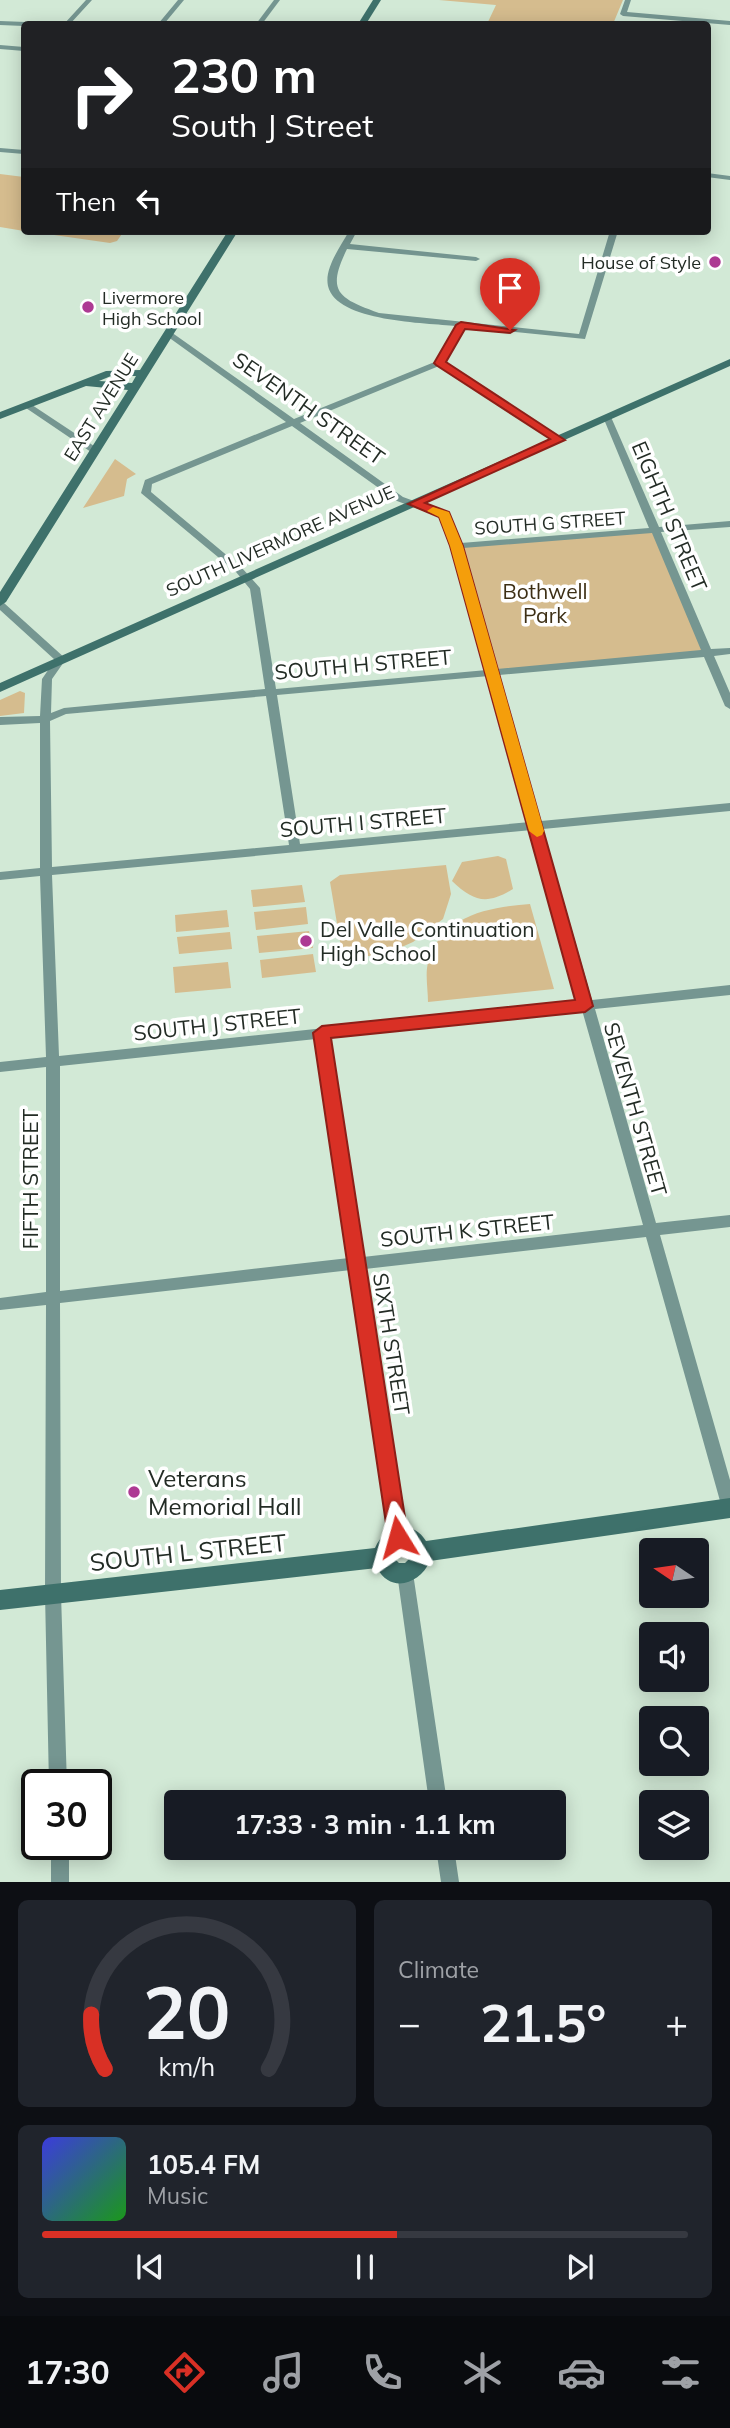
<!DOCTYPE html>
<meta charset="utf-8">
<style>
body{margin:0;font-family:Mulish,sans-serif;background:#20242c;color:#f1f3f6;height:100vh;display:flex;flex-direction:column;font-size:26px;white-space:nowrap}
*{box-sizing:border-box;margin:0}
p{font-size:23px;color:#9ea1a6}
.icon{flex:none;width:38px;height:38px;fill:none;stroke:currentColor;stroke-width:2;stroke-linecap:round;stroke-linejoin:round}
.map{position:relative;height:1882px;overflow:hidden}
.details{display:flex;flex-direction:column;gap:18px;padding:18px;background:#0d0f14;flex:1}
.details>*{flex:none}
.guide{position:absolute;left:21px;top:21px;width:690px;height:214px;border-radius:7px;box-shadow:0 4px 18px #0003;background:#202124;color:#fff;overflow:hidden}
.needle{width:46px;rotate:283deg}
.controls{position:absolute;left:639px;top:1538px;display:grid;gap:14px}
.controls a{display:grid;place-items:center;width:70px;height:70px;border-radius:7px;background:#171b24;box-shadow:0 4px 18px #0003;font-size:35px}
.speed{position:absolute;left:21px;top:1769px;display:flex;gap:14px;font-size:35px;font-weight:700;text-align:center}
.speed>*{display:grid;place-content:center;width:91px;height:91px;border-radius:50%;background:#171b24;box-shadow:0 4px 18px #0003;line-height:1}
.speed .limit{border:4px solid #111;border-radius:10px;background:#fff;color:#111}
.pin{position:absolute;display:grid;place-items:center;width:60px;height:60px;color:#fff;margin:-72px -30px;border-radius:50% 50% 50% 0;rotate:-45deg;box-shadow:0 0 7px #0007}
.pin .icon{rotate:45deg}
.me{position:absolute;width:77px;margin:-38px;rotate:352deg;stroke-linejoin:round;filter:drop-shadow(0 0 5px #0008)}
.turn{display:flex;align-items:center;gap:24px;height:147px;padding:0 35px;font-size:32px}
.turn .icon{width:91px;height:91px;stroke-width:2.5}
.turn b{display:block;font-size:49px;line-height:60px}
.then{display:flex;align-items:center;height:66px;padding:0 35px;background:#0003;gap:14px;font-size:26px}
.big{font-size:52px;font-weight:700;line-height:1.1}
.details .widget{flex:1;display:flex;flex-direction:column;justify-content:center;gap:10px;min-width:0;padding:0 24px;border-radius:10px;background:#20242c}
.details .dial{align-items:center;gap:0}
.dial svg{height:182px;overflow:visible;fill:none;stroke:#363941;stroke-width:7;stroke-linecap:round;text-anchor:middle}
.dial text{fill:#f1f3f6;stroke:none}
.song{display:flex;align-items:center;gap:21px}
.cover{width:84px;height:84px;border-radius:10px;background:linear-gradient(135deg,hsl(240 70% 55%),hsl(120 70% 35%))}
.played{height:7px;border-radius:4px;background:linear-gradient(90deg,#d93025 55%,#363941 55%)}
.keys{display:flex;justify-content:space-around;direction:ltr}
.heat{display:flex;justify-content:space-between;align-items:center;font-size:38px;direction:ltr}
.details .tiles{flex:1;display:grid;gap:18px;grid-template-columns:1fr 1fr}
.widget:last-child{grid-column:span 2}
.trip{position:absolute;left:164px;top:1790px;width:402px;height:70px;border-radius:7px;background:#171b24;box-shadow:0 4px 18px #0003;font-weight:700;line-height:70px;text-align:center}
.dock{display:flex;height:112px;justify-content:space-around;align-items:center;background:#090b0e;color:#9ea1a6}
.dock .icon{width:49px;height:49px}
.dock .on{color:#d93025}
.dock b{font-size:32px;color:#f1f3f6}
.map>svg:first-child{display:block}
</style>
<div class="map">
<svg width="730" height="1882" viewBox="0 0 730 1882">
<rect width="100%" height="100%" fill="#d2e9d6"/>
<path fill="#d5bc8e" d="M439,0H623L613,24H487L496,5Z
M0,174L24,177V231L0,227Z
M26,231H124L117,241L110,243Z
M115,459L136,474L127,479L124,496L83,508Z
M655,530L708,653L490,672L457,546Z
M20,691L25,693L24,713L0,716V700Z
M498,856L506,859L513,889C487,905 474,902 452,881L462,862Z
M446,865L451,894L443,919L413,942L386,954L343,959L330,882L340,875Z
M302,885L305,902L253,907L251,890Z
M530,904L554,989L428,1002C428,990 425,974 428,963C440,916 488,907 530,904Z
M306,907L308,924L256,930L254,912Z
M227,910L229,927L176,932L175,915Z
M309,931L313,948L259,953L257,936Z
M230,932L232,949L179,954L177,937Z
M313,954L316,972L262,978L260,960Z
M228,962L231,988L175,993L173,967Z"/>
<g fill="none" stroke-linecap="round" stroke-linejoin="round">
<path fill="#759691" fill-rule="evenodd" d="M86,0H92L70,24H64Z
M178,0H184L164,24H158Z
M274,0H280L262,24H256Z
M625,0H631L627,12L730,21V25L623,16L620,14Z
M0,21L26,22L29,24L24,26L0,25Z
M0,45L24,47V51L0,49Z
M0,148L24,150V154L0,152Z
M707,173L730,176V180L707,177Z
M349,231H357L350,244L476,257L480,259L476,261L347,249C326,292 338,298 379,313L579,334L610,231H618L585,339L464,327L445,362L562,438V442H556L439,366L300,423L403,497L447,513L461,543L649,528L603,417L607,414L611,417L659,527L730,521V527L661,532L711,649L730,648V654L714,656L730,693V709L725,706L704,657L499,675L541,821L730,803V811L543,829L592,1000L730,985V995L595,1009L656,1223L730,1215V1227L660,1235L730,1480V1516L724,1513L722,1508L646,1237L365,1269L406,1537L404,1542L398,1545L392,1542L390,1537L351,1270L60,1303L61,1594L67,1785H49L45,1594L46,1305L0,1310V1298L46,1292V1067L0,1072V1062L46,1057L40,876L0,880V872L40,868V723L0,725V717L40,716L42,679L55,660L0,610V602L4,603L66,659L52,679L51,713L64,708L265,689L250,589L236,572L141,493L145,480L286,422L164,334L171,332L294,419L437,361L456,326C427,323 336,322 328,286C324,268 341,246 349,231ZM292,426L397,501L440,517L452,546L487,670L276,689L260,588L242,568L151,492L152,484ZM652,533L701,650L497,669L463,548ZM489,676L530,822L300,844L277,695ZM266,696L289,845L52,867L50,721L66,714ZM532,830L580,1001L59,1056L52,875ZM582,1010L643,1225L363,1257L329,1037ZM316,1039L349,1258L60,1291V1066Z
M29,403L97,448V452H91L26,408V404Z
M405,1565L411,1567L413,1573L447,1802H429L397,1573L399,1567Z
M51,1844H69V1882H51Z
M436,1848H454L459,1882H441Z"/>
<path fill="#3e716b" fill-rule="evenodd" d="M373,0H381L366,24H358Z
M228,231H238L6,602L0,606V592L128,390L86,386L0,419V412L106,371L140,370ZM111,376H136L132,383L99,381Z
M730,359V366L0,692V683Z
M730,1498V1518L430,1561C420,1584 391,1594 377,1568L0,1610V1590L375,1548C384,1526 412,1518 426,1541ZM399,1547H405L410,1551V1558L405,1563H399L394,1558V1551Z"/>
</g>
<path fill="#d93025" stroke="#8d1f18" stroke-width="2" d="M461,322L515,330L510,333L465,329L446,362L565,440L425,503L449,512L463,546L593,1006L585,1012L331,1038L408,1537L405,1544L398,1547L391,1544L388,1537L313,1033L322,1026L575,1000L450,546L439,517L408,504L550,439L436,365L434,363L456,325Z"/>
<path fill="#f59e0b" d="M433,507L449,512L463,546L544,831L542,835L537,837L529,831L450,546L439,517L427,511Z"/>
<g fill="#ad3a93" stroke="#fff" stroke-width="2.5">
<circle cx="715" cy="262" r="7"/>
<circle cx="88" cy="307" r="7"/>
<circle cx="306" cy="941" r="7"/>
<circle cx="134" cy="1492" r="7"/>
</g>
<g text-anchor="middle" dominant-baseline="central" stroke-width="7" stroke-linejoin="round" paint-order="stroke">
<g font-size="18" fill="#232c25" stroke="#fff" text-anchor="end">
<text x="701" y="262">House of Style</text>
<text x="102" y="297" text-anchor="start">Livermore<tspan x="102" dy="21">High School</tspan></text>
</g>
<g font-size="18" fill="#232c25" stroke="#fff">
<text transform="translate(101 407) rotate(-58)">EAST AVENUE</text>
<text transform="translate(550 523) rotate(-4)">SOUTH G STREET</text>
<text transform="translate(280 541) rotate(-24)">SOUTH LIVERMORE AVENUE</text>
</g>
<g font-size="21" fill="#232c25" stroke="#fff">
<text transform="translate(309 408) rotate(35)">SEVENTH STREET</text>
<text transform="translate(670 516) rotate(67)">EIGHTH STREET</text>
<text transform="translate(363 664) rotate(-5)">SOUTH H STREET</text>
<text transform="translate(363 822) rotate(-5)">SOUTH I STREET</text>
<text transform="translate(217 1024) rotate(-6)">SOUTH J STREET</text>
<text transform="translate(636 1109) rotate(74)">SEVENTH STREET</text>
<text transform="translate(30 1179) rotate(-90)">FIFTH STREET</text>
<text transform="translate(467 1230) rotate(-6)">SOUTH K STREET</text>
<text transform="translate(392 1344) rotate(81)">SIXTH STREET</text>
</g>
<g font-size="21" fill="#3d2f15" stroke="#fff">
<text x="545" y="591">Bothwell<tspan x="545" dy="24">Park</tspan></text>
</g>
<g font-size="21" fill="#232c25" stroke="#fff" text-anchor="start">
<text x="320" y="929">Del Valle Continuation<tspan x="320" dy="24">High School</tspan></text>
</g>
<g font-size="24" fill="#232c25" stroke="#fff" text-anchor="start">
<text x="148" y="1478">Veterans<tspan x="148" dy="28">Memorial Hall</tspan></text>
</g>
<g font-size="24" fill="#232c25" stroke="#fff">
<text transform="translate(188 1552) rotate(-6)">SOUTH L STREET</text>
</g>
</g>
</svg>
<div class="controls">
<a><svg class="needle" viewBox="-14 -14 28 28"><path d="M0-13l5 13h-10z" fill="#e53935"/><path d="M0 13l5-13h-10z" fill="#9ea1a6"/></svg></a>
<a><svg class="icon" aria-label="sound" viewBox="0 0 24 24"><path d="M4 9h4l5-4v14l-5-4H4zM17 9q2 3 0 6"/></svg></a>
<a><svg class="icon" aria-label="search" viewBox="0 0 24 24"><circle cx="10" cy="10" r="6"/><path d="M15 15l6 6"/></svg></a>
<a><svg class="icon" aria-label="layers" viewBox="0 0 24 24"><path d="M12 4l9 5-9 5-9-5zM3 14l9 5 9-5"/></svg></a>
</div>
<div class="speed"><div class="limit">30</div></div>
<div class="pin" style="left:510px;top:330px;background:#d93025"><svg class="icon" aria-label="arrive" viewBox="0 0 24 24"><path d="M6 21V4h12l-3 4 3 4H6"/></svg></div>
<svg class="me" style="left:398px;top:1537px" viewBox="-20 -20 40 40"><path d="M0-17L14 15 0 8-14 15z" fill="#d93025" stroke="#fff" stroke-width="4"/></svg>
<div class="trip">17:33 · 3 min · 1.1 km</div>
<div class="guide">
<div class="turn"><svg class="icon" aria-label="right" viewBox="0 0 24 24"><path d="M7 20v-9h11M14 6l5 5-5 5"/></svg><div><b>230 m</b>South J Street</div></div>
<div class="then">Then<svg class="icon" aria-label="left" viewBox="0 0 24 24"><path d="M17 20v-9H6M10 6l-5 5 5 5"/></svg></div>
</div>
</div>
<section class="details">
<div class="tiles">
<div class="widget dial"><svg viewBox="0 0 100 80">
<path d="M14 69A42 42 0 1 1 86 69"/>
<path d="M14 69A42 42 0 0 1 8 45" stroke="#d93025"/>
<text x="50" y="56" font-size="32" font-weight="700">20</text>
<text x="50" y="72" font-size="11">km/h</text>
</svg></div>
<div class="widget"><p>Climate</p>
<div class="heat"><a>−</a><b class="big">21.5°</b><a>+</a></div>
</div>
<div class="widget">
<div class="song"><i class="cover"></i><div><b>105.4 FM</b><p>Music</p></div></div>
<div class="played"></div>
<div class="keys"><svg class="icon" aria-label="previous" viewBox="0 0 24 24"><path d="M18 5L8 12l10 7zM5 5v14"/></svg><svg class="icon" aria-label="pause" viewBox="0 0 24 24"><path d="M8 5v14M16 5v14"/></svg><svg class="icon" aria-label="next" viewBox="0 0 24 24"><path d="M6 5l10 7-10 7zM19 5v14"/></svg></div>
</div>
</div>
</section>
<nav class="dock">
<b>17:30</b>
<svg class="icon on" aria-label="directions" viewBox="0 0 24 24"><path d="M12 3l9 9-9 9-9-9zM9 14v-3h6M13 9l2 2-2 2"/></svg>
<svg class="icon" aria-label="music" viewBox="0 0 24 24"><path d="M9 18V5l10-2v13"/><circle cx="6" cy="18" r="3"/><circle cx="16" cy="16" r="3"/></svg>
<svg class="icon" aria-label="phone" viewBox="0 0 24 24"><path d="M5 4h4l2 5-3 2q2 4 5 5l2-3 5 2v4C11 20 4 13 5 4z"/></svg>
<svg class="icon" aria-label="climate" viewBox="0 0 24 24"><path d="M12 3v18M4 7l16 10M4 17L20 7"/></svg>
<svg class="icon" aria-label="car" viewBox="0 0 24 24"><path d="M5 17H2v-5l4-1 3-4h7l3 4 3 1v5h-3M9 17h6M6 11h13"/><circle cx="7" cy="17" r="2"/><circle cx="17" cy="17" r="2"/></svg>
<svg class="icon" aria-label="filters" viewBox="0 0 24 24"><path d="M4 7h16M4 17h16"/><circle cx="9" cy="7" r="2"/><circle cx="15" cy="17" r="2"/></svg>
</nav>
